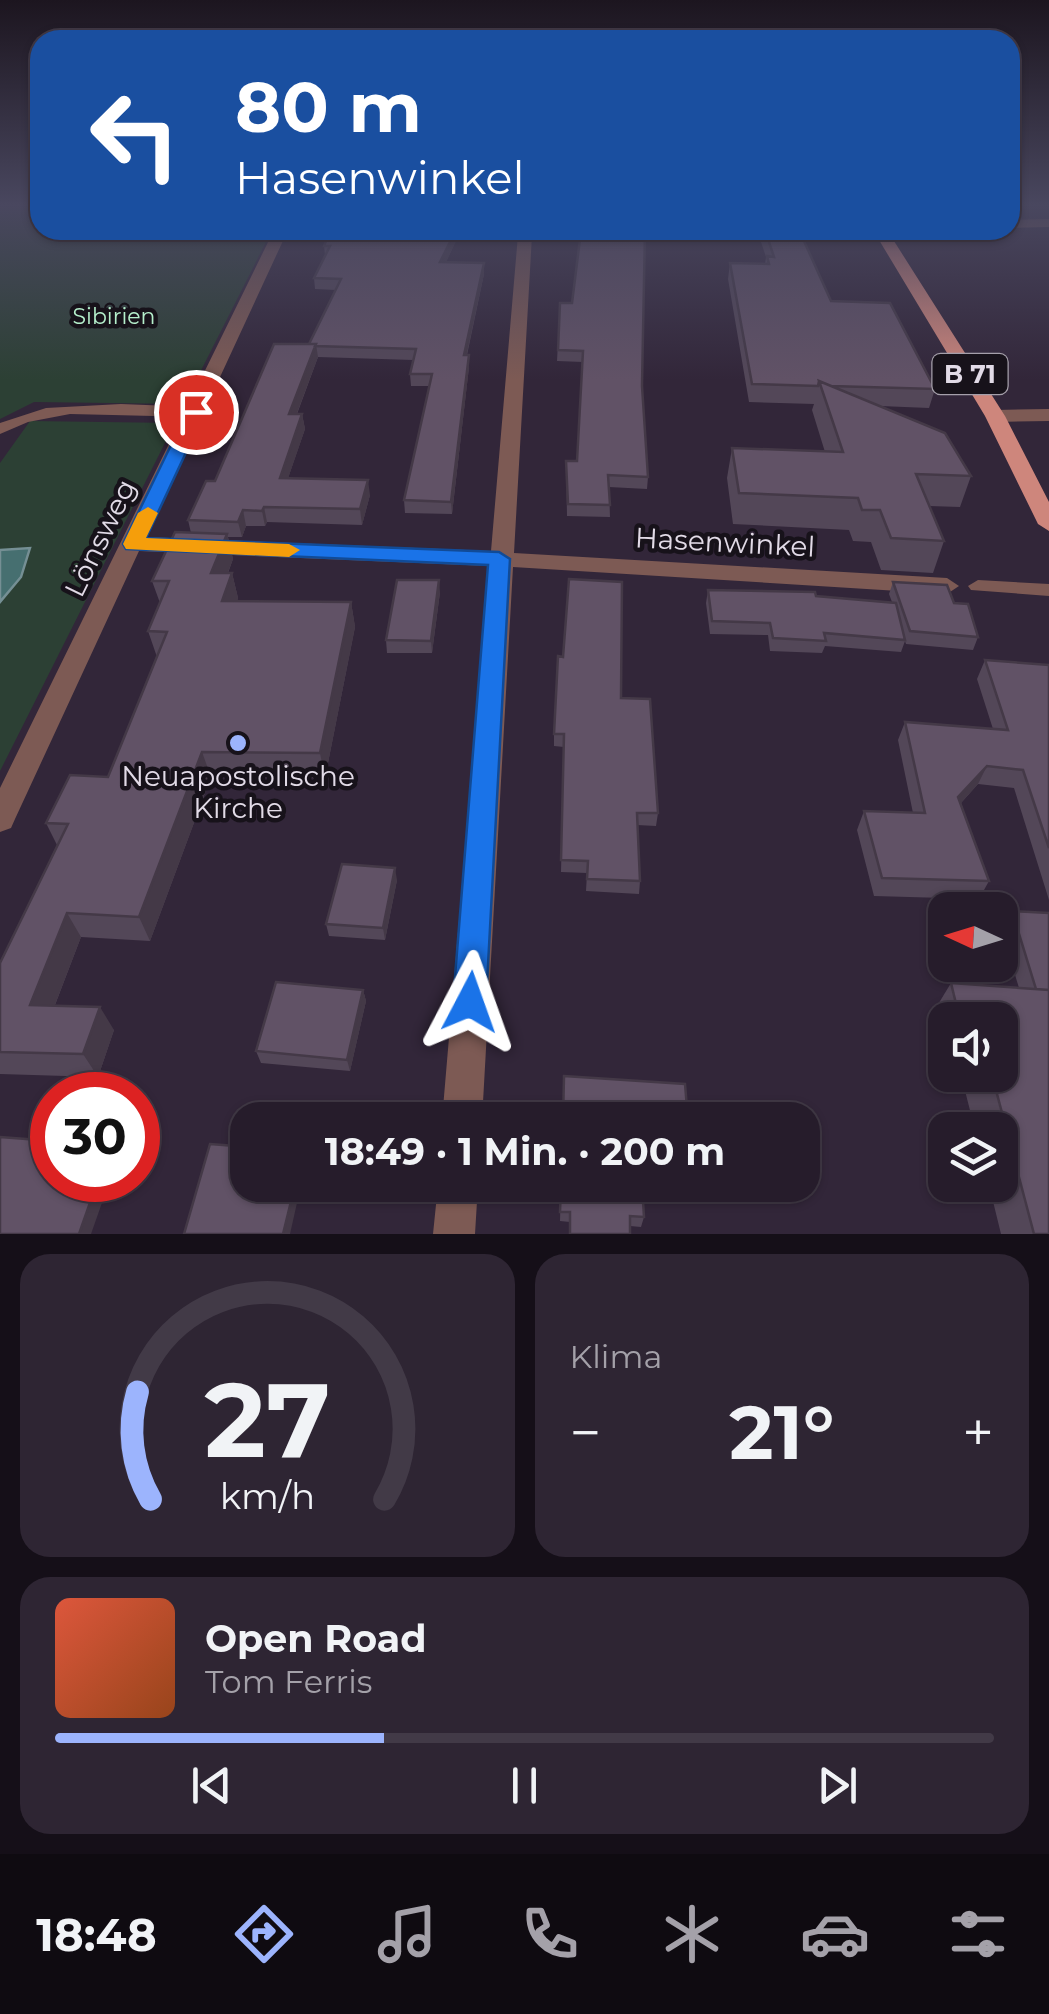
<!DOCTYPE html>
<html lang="de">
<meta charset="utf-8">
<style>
body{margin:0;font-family:Montserrat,sans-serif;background:#2e2533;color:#f1f3f6;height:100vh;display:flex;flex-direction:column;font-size:38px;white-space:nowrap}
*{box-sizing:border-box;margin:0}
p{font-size:32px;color:#a4a1a9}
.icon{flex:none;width:55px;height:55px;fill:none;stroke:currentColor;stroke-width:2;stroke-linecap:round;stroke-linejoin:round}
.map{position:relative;height:1234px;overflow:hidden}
.drawer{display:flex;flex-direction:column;gap:20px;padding:20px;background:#150f18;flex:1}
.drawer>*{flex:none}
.hud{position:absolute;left:30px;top:30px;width:990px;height:210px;border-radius:30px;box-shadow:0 2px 8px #0004,0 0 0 2px #423a47;background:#1a4fa0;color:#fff;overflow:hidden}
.needle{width:65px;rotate:274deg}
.tools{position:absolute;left:928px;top:892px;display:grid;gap:20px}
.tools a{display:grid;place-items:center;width:90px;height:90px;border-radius:20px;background:#261c2b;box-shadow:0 2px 8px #0004,0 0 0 2px #423a47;font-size:50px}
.speed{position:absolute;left:30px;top:1072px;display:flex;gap:20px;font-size:50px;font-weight:700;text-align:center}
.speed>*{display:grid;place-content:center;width:130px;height:130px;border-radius:50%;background:#261c2b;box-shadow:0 2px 8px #0004,0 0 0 2px #423a47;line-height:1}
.speed .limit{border:15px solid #d22;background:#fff;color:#111}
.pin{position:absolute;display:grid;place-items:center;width:85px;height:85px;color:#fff;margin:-42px;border:5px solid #fff;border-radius:50%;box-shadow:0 2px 10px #0007}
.me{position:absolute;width:110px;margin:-55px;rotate:4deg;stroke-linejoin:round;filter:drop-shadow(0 0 8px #0008)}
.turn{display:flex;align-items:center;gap:35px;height:210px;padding:0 40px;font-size:45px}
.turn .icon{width:130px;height:130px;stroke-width:2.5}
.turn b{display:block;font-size:70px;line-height:85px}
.big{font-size:75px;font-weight:700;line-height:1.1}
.drawer .widget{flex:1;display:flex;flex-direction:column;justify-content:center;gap:15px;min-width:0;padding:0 35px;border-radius:30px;background:#2e2533}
.drawer .dial{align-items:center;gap:0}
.dial svg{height:260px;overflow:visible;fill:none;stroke:#423a47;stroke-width:7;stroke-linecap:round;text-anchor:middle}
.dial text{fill:#f1f3f6;stroke:none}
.song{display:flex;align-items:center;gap:30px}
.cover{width:120px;height:120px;border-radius:15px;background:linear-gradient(135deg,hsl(10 70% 55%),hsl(20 70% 35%))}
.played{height:10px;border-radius:5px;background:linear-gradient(90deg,#9cb4fd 35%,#423a47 35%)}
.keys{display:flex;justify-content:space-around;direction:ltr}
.heat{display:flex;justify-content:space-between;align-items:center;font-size:55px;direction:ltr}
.drawer .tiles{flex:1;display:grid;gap:20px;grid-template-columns:1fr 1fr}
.widget:last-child{grid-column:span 2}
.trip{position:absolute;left:230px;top:1102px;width:590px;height:100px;border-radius:30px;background:#261c2b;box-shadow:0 2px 8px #0004,0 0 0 2px #423a47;font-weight:700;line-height:100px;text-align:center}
.dock{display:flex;height:160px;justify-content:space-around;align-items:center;background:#0f0b11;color:#a4a1a9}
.dock .icon{width:70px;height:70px}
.dock .active{color:#9cb4fd}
.dock b{font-size:45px;color:#f1f3f6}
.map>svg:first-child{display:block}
</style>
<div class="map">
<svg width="1049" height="1234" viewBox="0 0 1049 1234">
<rect width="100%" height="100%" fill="#322639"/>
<path fill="#2c4034" d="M0,207H40V230H272L184,404L34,402L0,419Z
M30,421L175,423L0,771V463Z"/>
<path fill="#466f70" stroke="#758f94" stroke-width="2.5" d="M30,548L21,577L0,602V550Z"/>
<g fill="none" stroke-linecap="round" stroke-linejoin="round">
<path fill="#7d5a54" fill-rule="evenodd" d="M121,404L196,407L204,412L196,417L70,414L28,422L0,434V423L46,408Z
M978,580L1049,584V596L971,590L968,586Z"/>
<path fill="#7d5a54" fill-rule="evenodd" d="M1049,219V227L1010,228V220Z
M274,230H288L146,537L491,551L518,235L492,234L485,230H600V236L595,237L532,235L514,553L947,578L959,586L947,594L513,567L482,1120H442L489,566L139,551L15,819L11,828L0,832V788Z
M1049,409V421L995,422L985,416L995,410Z
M438,1185H478L475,1234H433Z"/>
<path fill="#ce867c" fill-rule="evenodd" d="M873,230H887L1005,416L1049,502V531L1038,524L985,416Z"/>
</g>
<path fill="#534758" d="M330,230H461L446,262L484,263V274L467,355H469V367L452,514L405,513L404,500L430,386H411L410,374L413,360L318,357L297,414H302L305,429L288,478L370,495L362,525L267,522L265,526H246L242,537H228L233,559L228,573H232L238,598L237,601L351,602L355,627L325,778L211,777L150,941L81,937L55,1005L114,1030L98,1077L0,1074V963L57,845L46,823L108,777L157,657L148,631L160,603L152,581L191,533L188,520L309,344L336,290L315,289L314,278L325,255L324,246Z
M598,230H657L656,235L644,234L643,276L642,386L648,477L647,489L609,487L610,517L567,516L566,461H577L583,362L557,361L560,303H572L596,231Z
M757,230H799L831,301L935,389L929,408L880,406L971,476L960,507L929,506L944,541L933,573L881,570L871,542L853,541L849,530L733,524L727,478L732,448L825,452L812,410L814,404L749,402L728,279L730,263L765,264L766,257Z
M893,582L954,603L978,637L973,650L906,644L905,641L901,652L825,646L822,653L770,651L768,635L710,634L706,603L708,590L892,602L889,594Z
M440,592L432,653H387L386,640Z
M985,660L1049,665V900L1014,788L978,784L961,803L989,881L979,899L874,896L857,830L864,811L913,813L898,740L905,722L993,729L977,679Z
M621,698L658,813L656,826L637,825L640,881L639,894L586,891L587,873L561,872L564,747L554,746V734Z
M397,880L385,940L329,936L326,924Z
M1012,911L1049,913V1234H1001L989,1185H1000V1130H975L961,1075H1000V1020H945V1063H942L931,1016L951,983L1019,988L1001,928Z
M363,990L366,1001L350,1071L261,1063L256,1051Z
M561,1185L644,1217L641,1227L630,1226V1234H569L570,1222L560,1221Z"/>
<path fill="#443947" d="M456,230H461L441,273L440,262Z
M484,263V274L464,367V355Z
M316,344L318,357L291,429L289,414Z
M469,355V367L452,514L451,502Z
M302,414L305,429L283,493L280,478Z
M368,480L370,495L362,525L360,509Z
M264,507L267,522L265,526L262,511Z
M243,510L246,526L242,537L238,522Z
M227,534L233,559L218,598L211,573Z
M232,573L238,598L229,626L222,601Z
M439,580L440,592L432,653L431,641Z
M351,602L355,627L325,778L320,753Z
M202,752L211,777L150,941L139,917Z
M987,766L978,784L950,815L958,797Z
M395,868L397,880L385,940L383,928Z
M67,913L81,937L46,1028L30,1005Z
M363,990L366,1001L350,1071L347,1060Z
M100,1007L114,1030L98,1077L83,1054Z
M98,1180H110L91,1234H79Z
M295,1185H301L290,1234H283Z"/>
<path fill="#615266" stroke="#443947" stroke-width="2.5" d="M330,230H456L440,262L484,263L464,355H469L451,502L404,500L432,374H410L416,349L315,346L316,344H309L341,279L314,278L330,246H324Z
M645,230L642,386L648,477L608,475L610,505L568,504L566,461H577L583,351L558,350L560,303H572L581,231Z
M765,230H799L831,301L890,303L935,389L831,386L819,381L818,386L752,384L730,263L769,264L767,256L774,257Z
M274,344H316L289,414H302L280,478L368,480L360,509L264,507L262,511L243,510L238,522L188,520L206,481H215Z
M819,381L945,433L971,476L916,474L944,541L891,538L880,510H862L858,498L739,493L732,448L843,452Z
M175,532L227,534L211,573H232L222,601L351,602L320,753L202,752L139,917L67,913L30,1005L100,1007L83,1054L0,1052V963L68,824L46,823L70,775L108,777L167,632L148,631L169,581H152Z
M569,579L622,582L621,698L650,699L658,813H637L640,881L587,879L588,861L561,860L564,734H554L558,656L563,657Z
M397,580H439L431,641L386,640Z
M893,582L947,585L954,603L968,604L978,637L910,631Z
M708,590L815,592L816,596L896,603L905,640L824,633L826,641L773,638L770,623L712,621Z
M985,660L1049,665V848L1023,770L987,766L958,797L989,881L882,878L864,811L925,813L905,722L1008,730Z
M342,864L395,868L383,928L326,924Z
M1012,911L1049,913V990L1036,989Z
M276,982L363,990L347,1060L256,1051Z
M951,983L1049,990V1234H1034L992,1075H1000V1020H960Z
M564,1076L685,1084L688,1120H563Z
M0,1137L52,1141V1180H98L79,1234H0Z
M210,1144L248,1147V1185H295L283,1234H184Z
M561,1185H642L644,1217L630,1216V1234H570V1212H560Z"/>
<linearGradient id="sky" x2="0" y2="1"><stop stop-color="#1c151f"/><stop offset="0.54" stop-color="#49475f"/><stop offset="1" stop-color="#49475f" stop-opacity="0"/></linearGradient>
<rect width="1049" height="380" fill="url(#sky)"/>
<path fill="#1a73e8" stroke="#114b97" stroke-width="2.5" d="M196,406L205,412L146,538L499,552L510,559L486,1002L481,1013L470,1018L458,1013L453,1002L488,565L126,549L123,544L187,412Z"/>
<path fill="#f59e0b" d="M148,507L158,513L146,538L289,544L300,550L289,557L126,549L123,544L138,513Z"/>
<circle fill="#9cb4fd" stroke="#17121a" stroke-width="4" cx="238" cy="743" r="10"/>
<g text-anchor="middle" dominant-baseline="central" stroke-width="9" stroke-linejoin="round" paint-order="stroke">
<g font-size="22" fill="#b5efcc" stroke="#17121a">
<text x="114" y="316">Sibirien</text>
</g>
<rect fill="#17121a" stroke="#a59faa" stroke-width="2.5" x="932.5" y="354" width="75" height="40" rx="8"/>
<g font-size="25" font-weight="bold" fill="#e2dbe7">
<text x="970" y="374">B 71</text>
</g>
<g font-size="28" fill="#e2dbe7" stroke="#17121a">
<text transform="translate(100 538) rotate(-64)">Lönsweg</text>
<text transform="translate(725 542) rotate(3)">Hasenwinkel</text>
</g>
<g font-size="28" fill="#e2dbe7" stroke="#17121a">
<text x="238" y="776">Neuapostolische<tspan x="238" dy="32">Kirche</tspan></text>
</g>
</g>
</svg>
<div class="tools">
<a><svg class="needle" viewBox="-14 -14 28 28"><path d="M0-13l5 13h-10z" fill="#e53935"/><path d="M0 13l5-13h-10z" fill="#a4a1a9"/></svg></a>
<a><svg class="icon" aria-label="sound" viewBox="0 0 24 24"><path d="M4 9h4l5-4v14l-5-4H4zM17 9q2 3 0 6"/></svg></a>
<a><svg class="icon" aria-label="layers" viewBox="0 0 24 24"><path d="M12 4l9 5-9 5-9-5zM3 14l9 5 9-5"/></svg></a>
</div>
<div class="speed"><div class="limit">30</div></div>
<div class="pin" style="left:196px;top:412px;background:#d93025"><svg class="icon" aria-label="arrive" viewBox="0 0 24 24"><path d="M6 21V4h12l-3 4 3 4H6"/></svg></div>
<svg class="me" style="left:470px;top:1002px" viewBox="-20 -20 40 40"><path d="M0-17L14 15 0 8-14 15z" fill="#1a73e8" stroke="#fff" stroke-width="4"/></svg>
<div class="trip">18:49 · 1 Min. · 200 m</div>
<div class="hud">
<div class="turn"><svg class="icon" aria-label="left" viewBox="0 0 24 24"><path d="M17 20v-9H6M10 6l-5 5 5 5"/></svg><div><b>80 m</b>Hasenwinkel</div></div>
</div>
</div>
<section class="drawer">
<div class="tiles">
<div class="widget dial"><svg viewBox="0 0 100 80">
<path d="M14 69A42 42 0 1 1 86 69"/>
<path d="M14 69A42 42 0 0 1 10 36" stroke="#9cb4fd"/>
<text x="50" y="56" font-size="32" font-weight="700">27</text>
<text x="50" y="72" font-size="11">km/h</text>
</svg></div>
<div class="widget"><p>Klima</p>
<div class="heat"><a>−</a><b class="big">21°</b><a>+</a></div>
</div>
<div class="widget">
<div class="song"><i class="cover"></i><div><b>Open Road</b><p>Tom Ferris</p></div></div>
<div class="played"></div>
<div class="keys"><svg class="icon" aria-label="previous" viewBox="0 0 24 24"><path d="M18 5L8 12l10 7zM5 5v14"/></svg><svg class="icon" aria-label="pause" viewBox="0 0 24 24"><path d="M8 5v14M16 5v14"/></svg><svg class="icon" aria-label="next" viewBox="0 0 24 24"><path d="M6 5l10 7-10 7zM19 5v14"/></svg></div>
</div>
</div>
</section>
<nav class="dock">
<b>18:48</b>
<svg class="icon active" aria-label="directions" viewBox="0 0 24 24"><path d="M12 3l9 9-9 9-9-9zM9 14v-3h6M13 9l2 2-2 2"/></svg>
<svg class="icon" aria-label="music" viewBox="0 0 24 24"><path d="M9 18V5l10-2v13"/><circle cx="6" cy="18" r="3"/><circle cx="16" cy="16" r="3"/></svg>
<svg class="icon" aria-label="phone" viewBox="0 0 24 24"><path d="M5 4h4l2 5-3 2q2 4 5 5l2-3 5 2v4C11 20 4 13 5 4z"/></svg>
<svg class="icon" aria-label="climate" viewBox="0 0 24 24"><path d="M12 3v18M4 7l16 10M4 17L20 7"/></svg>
<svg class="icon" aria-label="car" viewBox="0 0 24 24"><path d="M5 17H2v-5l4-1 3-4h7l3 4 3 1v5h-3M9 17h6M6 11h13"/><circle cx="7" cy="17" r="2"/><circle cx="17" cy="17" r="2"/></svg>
<svg class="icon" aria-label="filters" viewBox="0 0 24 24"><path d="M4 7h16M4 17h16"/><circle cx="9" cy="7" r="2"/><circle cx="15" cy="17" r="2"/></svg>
</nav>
